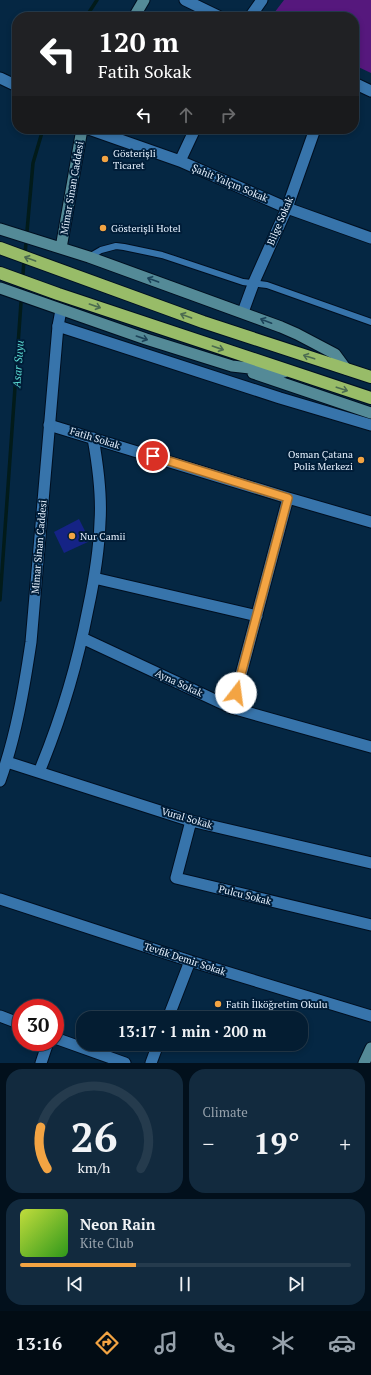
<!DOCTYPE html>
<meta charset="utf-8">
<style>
body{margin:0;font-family:"PT Serif",serif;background:#122a3e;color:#f1f3f6;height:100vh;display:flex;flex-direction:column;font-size:15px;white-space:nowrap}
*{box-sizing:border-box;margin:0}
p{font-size:13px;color:#97a2ac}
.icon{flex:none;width:22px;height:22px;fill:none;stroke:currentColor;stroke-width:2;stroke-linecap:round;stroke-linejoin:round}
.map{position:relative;height:1063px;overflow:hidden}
.details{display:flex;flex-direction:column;gap:6px;padding:6px;background:#02101c;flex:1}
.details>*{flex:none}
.top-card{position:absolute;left:12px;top:12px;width:347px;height:122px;border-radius:16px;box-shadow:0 2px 6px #0003,0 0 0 1px #253b4d;background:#202124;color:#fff;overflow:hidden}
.speed{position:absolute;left:12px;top:999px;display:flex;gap:8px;font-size:20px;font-weight:700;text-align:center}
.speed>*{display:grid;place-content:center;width:52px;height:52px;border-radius:50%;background:#041d32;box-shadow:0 2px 6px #0003,0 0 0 1px #253b4d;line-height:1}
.speed .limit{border:6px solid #d22;background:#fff;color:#111}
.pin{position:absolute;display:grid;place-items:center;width:34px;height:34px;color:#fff;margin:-17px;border:2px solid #fff;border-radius:50%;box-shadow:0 1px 4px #0007}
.me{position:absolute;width:44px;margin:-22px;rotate:15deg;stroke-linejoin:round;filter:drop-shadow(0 0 3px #0008)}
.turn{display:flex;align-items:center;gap:14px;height:84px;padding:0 20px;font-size:18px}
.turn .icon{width:52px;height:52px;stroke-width:2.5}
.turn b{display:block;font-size:28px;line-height:34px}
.lanes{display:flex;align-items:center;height:38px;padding:0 20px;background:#0003;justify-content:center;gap:20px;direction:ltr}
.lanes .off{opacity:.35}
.big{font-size:30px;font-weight:700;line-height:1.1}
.details .card{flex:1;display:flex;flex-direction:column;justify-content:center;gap:6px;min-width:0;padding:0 14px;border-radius:16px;background:#122a3e}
.details .dial{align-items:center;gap:0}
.dial svg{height:104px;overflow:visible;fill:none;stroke:#253b4d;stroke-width:7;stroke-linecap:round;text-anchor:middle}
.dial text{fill:#f1f3f6;stroke:none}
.song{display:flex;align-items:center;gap:12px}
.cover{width:48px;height:48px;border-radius:6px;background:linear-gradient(135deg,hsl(70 70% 55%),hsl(110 70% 35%))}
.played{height:4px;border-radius:2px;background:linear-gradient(90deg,#f3a443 35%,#253b4d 35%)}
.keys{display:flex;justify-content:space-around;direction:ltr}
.heat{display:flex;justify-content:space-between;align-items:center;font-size:22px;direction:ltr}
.details .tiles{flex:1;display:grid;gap:6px;grid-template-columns:1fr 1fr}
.card:last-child{grid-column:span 2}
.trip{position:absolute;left:76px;top:1011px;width:232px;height:40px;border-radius:16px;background:#041d32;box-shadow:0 2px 6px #0003,0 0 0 1px #253b4d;font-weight:700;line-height:40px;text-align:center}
.tab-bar{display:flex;height:64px;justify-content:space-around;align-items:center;background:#020c14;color:#97a2ac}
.tab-bar .icon{width:28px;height:28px}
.tab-bar .selected{color:#f3a443}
.tab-bar b{font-size:18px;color:#f1f3f6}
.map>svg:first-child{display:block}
</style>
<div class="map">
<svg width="371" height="1063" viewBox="0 0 371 1063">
<rect width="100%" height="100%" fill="#052743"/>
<path fill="#56187d" d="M284,0H371V73L354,65V17H271Z"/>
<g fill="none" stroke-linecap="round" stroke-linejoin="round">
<path stroke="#021b1a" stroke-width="3.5" d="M86,17L97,0
M25,254L33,163L43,129
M0,600L24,260"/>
</g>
<path fill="#152385" d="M79,519L90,541L64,553L54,532Z"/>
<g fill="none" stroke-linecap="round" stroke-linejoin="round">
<defs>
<path id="service" d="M89,257L101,250L116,246L124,247L162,255L243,282L267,285L371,322"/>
<path id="minor" d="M185,0L220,17
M250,17L262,0
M0,78L17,86
M354,83L371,91
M89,129L180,161L287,208L371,238
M180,161L195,129
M243,312L254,282L287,208L315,129
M58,326L280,398L371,425
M49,425L288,498L371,522
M94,578L257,616
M82,638L232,708L371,747
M232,708L288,498
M7,762L191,821L371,863
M39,772C61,719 77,666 88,609C94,581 99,552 100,522C102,494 98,466 93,438
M191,821L176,878L371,925
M0,899L190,961L371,1016
M0,1016L21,1024
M168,1018L190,961
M55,1038L125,1063
M41,1063L48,1042
M151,1063L158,1044"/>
<path id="tertiary" d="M0,781C16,736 24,689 31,642L58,326L61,310"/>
<path id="secondary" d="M134,17L144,0
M0,229L89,257L281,327L297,334L335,354L346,369
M61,248L82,129
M0,288L146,339L232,366L284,372
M253,373L371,413
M364,1063L371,1048"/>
<path id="motorway" d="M0,248L203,322L371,377
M0,273L58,294L371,398"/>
</defs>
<use href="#service" stroke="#000f20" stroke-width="8"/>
<use href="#minor" stroke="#000f20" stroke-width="13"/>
<use href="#tertiary" stroke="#000f20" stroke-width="13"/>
<use href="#secondary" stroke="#000f20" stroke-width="13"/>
<use href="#motorway" stroke="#000f20" stroke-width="14"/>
<use href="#service" stroke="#3774ab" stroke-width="6"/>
<use href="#minor" stroke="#3774ab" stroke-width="11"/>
<use href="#tertiary" stroke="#3774ab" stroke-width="11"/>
<use href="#secondary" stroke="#548a97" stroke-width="11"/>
<use href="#motorway" stroke="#98bc68" stroke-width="12"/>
</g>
<defs><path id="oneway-shaft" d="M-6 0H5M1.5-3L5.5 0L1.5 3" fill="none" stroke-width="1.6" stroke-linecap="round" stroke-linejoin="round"/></defs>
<g stroke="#4c6c50">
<use href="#oneway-shaft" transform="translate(30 259) rotate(-160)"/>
<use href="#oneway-shaft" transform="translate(95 306) rotate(19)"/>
<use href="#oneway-shaft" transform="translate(186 316) rotate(-160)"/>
<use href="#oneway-shaft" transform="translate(218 348) rotate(19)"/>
<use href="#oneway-shaft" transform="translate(309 357) rotate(-162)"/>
<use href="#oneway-shaft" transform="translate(342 389) rotate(18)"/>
</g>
<g stroke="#1d4359">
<use href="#oneway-shaft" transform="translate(153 280) rotate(-160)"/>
<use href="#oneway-shaft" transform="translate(266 321) rotate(-159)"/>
<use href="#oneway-shaft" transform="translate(142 338) rotate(19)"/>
</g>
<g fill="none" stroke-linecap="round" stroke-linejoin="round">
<defs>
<path id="route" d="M153,456L288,498L236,693"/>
</defs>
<use href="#route" stroke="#9e6b2c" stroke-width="10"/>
<use href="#route" stroke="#f3a443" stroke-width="7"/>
</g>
<g fill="#f3a443" stroke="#001d38" stroke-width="1.5">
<circle cx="105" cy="159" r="4"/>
<circle cx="103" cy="228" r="4"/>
<circle cx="361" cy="460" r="4"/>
<circle cx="72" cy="536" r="4"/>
<circle cx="218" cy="1004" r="4"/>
</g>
<g text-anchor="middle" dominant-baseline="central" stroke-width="4" stroke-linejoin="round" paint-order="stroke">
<g font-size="10" fill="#e6f2ff" stroke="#001d38" text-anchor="start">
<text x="113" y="153">Gösterişli<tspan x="113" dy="12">Ticaret</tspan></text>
<text x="111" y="228">Gösterişli Hotel</text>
<text x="353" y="454" text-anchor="end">Osman Çatana<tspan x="353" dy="12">Polis Merkezi</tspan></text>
<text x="80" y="536">Nur Camii</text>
<text x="226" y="1004">Fatih İlköğretim Okulu</text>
</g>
<g font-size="10" fill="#e6f2ff" stroke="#001d38">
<text transform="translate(230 183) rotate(23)">Şahit Yalçın Sokak</text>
<text transform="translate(72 188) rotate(-80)">Mimar Sinan Caddesi</text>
<text transform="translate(280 221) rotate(-67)">Bilge Sokak</text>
<text transform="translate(95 438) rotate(17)">Fatih Sokak</text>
<text transform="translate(39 547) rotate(-85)">Mimar Sinan Caddesi</text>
<text transform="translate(179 683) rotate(25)">Ayna Sokak</text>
<text transform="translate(187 818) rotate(16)">Vural Sokak</text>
<text transform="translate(245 895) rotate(14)">Pulcu Sokak</text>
<text transform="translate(185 959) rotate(18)">Tevfik Demir Sokak</text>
</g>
<g font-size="11" font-style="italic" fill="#5ddfd5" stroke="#001d38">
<text transform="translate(18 364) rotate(-86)">Asar Suyu</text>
</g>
</g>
</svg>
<div class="speed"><div class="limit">30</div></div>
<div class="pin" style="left:153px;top:456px;background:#d93025"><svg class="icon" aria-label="arrive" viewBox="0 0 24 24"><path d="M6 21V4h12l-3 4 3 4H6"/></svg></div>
<svg class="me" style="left:236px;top:693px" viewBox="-20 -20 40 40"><circle r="19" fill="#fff"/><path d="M0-13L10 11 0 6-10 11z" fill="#f3a443"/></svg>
<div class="trip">13:17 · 1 min · 200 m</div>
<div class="top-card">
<div class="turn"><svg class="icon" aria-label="left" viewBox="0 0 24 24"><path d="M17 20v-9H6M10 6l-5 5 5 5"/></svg><div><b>120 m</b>Fatih Sokak</div></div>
<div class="lanes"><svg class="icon" aria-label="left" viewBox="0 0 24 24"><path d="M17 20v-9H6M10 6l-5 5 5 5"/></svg><svg class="icon off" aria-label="ahead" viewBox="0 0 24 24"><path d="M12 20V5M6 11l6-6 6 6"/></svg><svg class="icon off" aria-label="right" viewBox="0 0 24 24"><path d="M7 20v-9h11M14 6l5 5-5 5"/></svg></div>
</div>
</div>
<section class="details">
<div class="tiles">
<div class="card dial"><svg viewBox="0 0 100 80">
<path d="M14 69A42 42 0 1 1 86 69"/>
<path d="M14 69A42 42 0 0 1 9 37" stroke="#f3a443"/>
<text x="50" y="56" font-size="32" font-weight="700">26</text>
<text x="50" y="72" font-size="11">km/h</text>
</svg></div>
<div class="card"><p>Climate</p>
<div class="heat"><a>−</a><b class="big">19°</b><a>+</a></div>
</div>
<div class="card">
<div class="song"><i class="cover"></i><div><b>Neon Rain</b><p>Kite Club</p></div></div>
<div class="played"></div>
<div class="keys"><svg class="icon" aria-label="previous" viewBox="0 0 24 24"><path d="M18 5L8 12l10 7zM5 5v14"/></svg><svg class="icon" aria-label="pause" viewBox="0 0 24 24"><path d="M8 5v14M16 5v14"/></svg><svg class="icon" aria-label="next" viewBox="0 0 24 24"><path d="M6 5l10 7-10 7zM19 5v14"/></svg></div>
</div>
</div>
</section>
<nav class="tab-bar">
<b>13:16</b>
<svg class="icon selected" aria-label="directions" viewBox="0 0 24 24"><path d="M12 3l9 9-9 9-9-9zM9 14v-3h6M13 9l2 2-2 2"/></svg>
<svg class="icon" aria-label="music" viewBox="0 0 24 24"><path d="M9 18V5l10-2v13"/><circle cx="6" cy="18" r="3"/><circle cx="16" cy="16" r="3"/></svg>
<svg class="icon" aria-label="phone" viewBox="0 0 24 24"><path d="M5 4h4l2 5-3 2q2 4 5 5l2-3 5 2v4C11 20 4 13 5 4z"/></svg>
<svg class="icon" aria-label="climate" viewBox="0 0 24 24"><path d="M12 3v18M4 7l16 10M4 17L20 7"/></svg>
<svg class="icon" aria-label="car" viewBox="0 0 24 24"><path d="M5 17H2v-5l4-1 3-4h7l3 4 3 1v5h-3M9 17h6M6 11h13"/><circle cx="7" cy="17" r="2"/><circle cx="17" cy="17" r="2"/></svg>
</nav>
